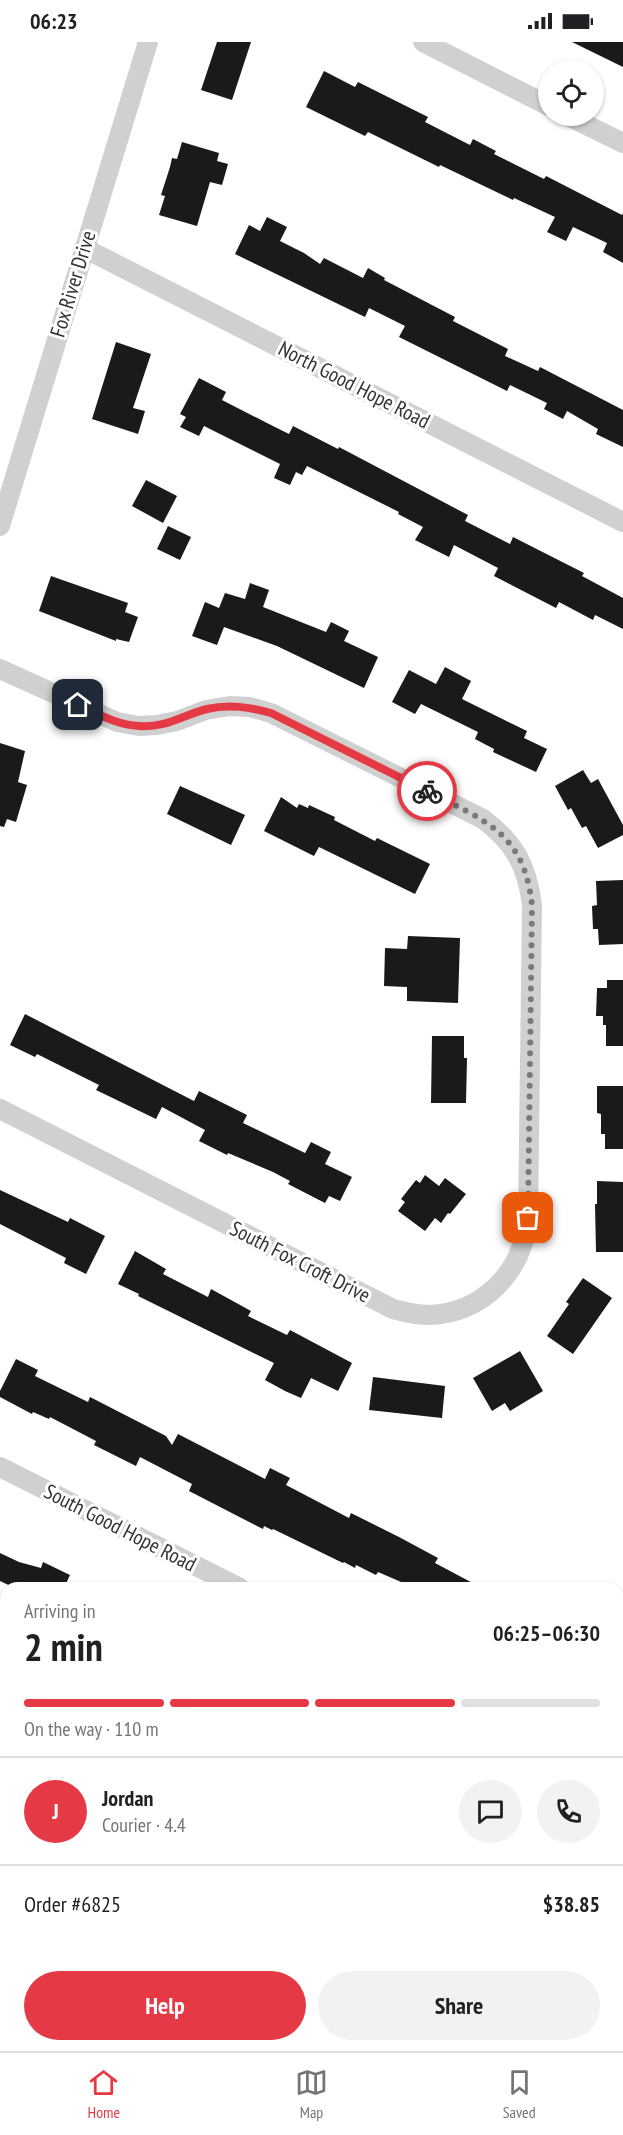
<!DOCTYPE html>
<html lang="en">
<head>
<meta charset="utf-8">
<style>
  :root { --surface:#fff; --page:#f2f2f2; --text:#202124; --muted:#757577; --line:#e0e0e0; --accent:#e63946 }
  body { margin:0; font-family:"PT Sans Narrow",sans-serif; background:var(--page); color:var(--text); height:100vh; display:flex; flex-direction:column; font-size:22px; white-space:nowrap }
  * { box-sizing:border-box; margin:0 }
  p { font-size:20px; color:var(--muted) }
  .icon { flex:none; width:33px; height:33px; fill:none; stroke:currentColor; stroke-width:2; stroke-linecap:round; stroke-linejoin:round }
  .map { position:relative; flex:1; overflow:hidden }
  .details { position:absolute; left:0px; top:1540px; width:624px; height:470px; display:flex; flex-direction:column; background:var(--surface); border-radius:18px 18px 0 0; box-shadow:0 2px 4px #0004 }
  .details>* { flex:none }
  .tools { position:absolute; left:538px; top:18px; display:grid; gap:12px }
  .tools a { display:grid; place-items:center; width:66px; height:66px; border-radius:50%; background:var(--surface); box-shadow:0 2px 4px #0004; font-size:30px }
  .pin { position:absolute; display:grid; place-items:center; width:51px; height:51px; color:#fff; margin:-26px; border-radius:12px; box-shadow:0 3px 9px #0006 }
  .courier { position:absolute; display:grid; place-items:center; width:60px; height:60px; margin:-30px; border:4px solid #e63946; border-radius:50%; background:#fff; color:#222; box-shadow:0 2px 8px #0007 }
  .overview em { font-style:normal; font-weight:600 }
  .overview div { display:flex; flex-direction:column-reverse }
  .overview { display:flex; align-items:center; justify-content:space-between; height:102px; padding:0 24px }
  h1 { font-size:39px; font-weight:600; line-height:45px }
  .bar { display:grid; grid-template-columns:repeat(4,1fr); gap:9px 6px; align-content:center; height:72px; padding:0 24px }
  .bar i { height:8px; border-radius:4px; background:var(--line) }
  .bar .active { background:var(--accent) }
  .bar p { grid-column:span 4 }
  .line { display:flex; align-items:center; gap:15px; padding:0 24px; border-top:2px solid var(--line) }
  .line div { flex:1 }
  .round { display:grid; place-items:center; flex:none; width:63px; height:63px; border-radius:32px; background:var(--page) }
  .cta { display:flex; gap:12px; margin-top:auto; padding:12px 24px }
  .cta a { flex:1; height:69px; border-radius:36px; background:var(--accent); color:#fff; font-size:24px; font-weight:600; line-height:69px; text-align:center }
  .cta a+a { background:var(--page); color:var(--text) }
  .status { display:flex; justify-content:space-between; align-items:center; height:42px; padding:0 30px; background:var(--surface); direction:ltr }
  .status svg { height:16px; fill:currentColor }
  .dock { display:flex; justify-content:space-around; align-items:center; height:84px; border-top:2px solid var(--line); background:var(--surface); font-size:16px; color:var(--muted) }
  .dock a { display:grid; justify-items:center; gap:3px }
  .dock .active { color:var(--accent) }
  .map>svg:first-child { display:block }
  .building { fill:#1a1a1a }
  .lines { fill:none; stroke-linecap:round; stroke-linejoin:round }
  .street { stroke:#d0d0d0; stroke-width:20 }
  .done { stroke:#7a7a7a; stroke-width:6; stroke-dasharray:0 10.8 }
  .route { stroke:#e63946; stroke-width:8 }
  .labels { text-anchor:middle; stroke-width:6; stroke-linejoin:round; paint-order:stroke }
  .street-label { font-size:21px; fill:#333; stroke:#fff }
</style>
</head>
<body>
<div class="status"><b>06:23</b><svg viewBox="0 0 49 12"><path d="M0 12V9h3v3zM5 12V6h3v6zM10 12V3h3v9zM15 12V0h3v12zM26 1h20v11H26zM47 4h2v5h-2z"/></svg></div>
<div class="map">
<svg width="623" height="2009" viewBox="0 0 623 2009">
  <rect width="100%" height="100%" fill="#fff"/>
  <g class="building">
    <polygon points="217,0 251,0 232,58 201,48"/>
    <polygon points="572,0 623,0 623,25"/>
    <polygon points="324,29 355,45 358,40 428,75 425,80 470,103 473,97 496,109 494,112 544,137 546,134 622,173 623,171 623,221 603,210 607,201 573,185 566,199 547,190 555,175 514,156 513,158 440,123 439,125 368,90 365,94 306,65"/>
    <polygon points="182,100 219,111 217,119 228,122 222,143 210,140 197,184 159,173 165,154 161,153 170,125 172,116 177,117"/>
    <polygon points="267,175 287,185 280,199 304,211 320,222 324,216 363,236 368,226 385,236 384,238 455,275 453,279 508,307 505,314 538,329 540,325 623,368 623,405 596,392 598,387 567,369 563,377 544,367 547,361 510,343 507,349 399,295 405,284 369,266 365,275 235,212 249,183 260,189"/>
    <polygon points="116,300 151,312 133,366 145,369 138,392 92,377"/>
    <polygon points="199,336 226,350 222,358 267,381 289,392 293,384 338,407 339,405 468,473 465,479 510,502 513,495 584,531 582,534 623,556 623,587 595,573 593,578 559,560 556,566 494,534 498,526 454,503 449,515 415,498 423,485 398,472 399,470 307,424 302,433 296,430 290,443 274,436 280,422 204,384 199,394 180,385 186,375 180,372"/>
    <polygon points="146,438 177,454 163,481 132,464"/>
    <polygon points="168,484 191,495 180,518 157,507"/>
    <polygon points="51,534 128,561 125,570 138,575 129,600 116,597 116,599 39,569"/>
    <polygon points="250,541 269,548 263,565 326,590 331,580 349,589 344,599 378,615 364,646 277,604 224,585 217,603 192,594 205,560 219,566 225,551 245,557"/>
    <polygon points="445,625 471,639 462,657 527,689 524,696 547,707 536,730 493,710 494,707 475,697 478,690 421,662 415,672 392,660 409,628 436,642"/>
    <polygon points="0,701 25,709 18,740 27,743 16,780 7,777 4,785 0,784"/>
    <polygon points="583,728 591,741 598,737 623,783 623,793 598,806 586,784 582,786 571,766 568,768 555,744"/>
    <polygon points="180,744 245,773 231,803 167,772"/>
    <polygon points="281,755 297,766 299,762 308,766 309,763 335,775 334,778 375,799 377,796 430,822 415,852 319,805 314,814 264,789"/>
    <polygon points="623,838 623,902 599,903 598,887 593,887 592,864 597,863 596,839"/>
    <polygon points="408,894 460,896 458,961 407,959 407,945 384,944 385,906 407,907"/>
    <polygon points="607,938 623,938 623,1004 606,1004 606,983 603,983 603,974 596,974 597,946 607,946"/>
    <polygon points="25,972 194,1059 199,1049 247,1073 243,1081 305,1111 311,1100 331,1110 325,1122 352,1135 340,1159 329,1154 325,1161 288,1142 290,1139 273,1130 228,1111 227,1113 199,1099 205,1088 162,1065 156,1077 96,1048 99,1043 37,1012 35,1015 10,1003"/>
    <polygon points="432,994 464,994 464,1016 467,1016 466,1061 431,1061"/>
    <polygon points="597,1044 623,1044 623,1107 605,1107 605,1092 601,1092 601,1072 597,1071"/>
    <polygon points="425,1133 439,1144 445,1136 466,1152 450,1172 448,1171 441,1181 435,1176 425,1189 398,1169 405,1160 401,1157 416,1138 420,1141"/>
    <polygon points="597,1139 623,1140 623,1210 596,1210 595,1162 597,1162"/>
    <polygon points="0,1148 68,1180 70,1176 105,1194 86,1232 64,1221 66,1216 0,1182"/>
    <polygon points="135,1209 166,1227 163,1232 208,1255 211,1247 251,1269 248,1274 287,1293 290,1288 352,1321 338,1349 311,1336 301,1356 285,1349 265,1338 274,1321 138,1254 139,1252 118,1242"/>
    <polygon points="583,1236 612,1256 573,1312 547,1294 569,1262 566,1260"/>
    <polygon points="520,1309 543,1349 510,1369 505,1361 492,1369 473,1336"/>
    <polygon points="16,1317 38,1328 35,1334 88,1360 90,1355 166,1394 172,1403 178,1392 265,1437 270,1426 290,1436 286,1443 349,1476 351,1471 399,1495 438,1516 435,1521 482,1546 415,1546 378,1530 376,1533 356,1523 355,1526 344,1520 343,1521 273,1487 272,1488 264,1484 263,1487 189,1449 192,1442 140,1415 136,1424 94,1403 96,1399 50,1375 49,1377 33,1370 32,1372 0,1355 0,1349"/>
    <polygon points="373,1335 445,1344 442,1376 369,1368"/>
    <polygon points="0,1511 19,1520 41,1526 43,1520 70,1533 64,1546 15,1546 0,1539"/>
  </g>
  <g class="lines">
    <g class="street">
      <polyline points="423,0 549,64"/>
      <polyline points="568,74 623,101"/>
      <polyline points="84,206 623,480"/>
      <polyline points="0,484 148,0"/>
      <path d="M0,627L117,680L139,684L157,683L177,679L206,668L230,664L250,665L271,671L483,777C515,801 527,824 532,863L528,1176C523,1229 484,1271 429,1273C417,1273 404,1270 393,1267L0,1067"/>
      <polyline points="0,1425 240,1546"/>
      <polyline points="618,1659 623,1658"/>
      <polyline points="0,1769 6,1773"/>
    </g>
  </g>
  <g class="lines">
    <path class="done" d="M427,749C485,779 524,790 532,863L528,1176"/>
    <path class="route" d="M78,663C98,672 117,683 139,684C166,686 183,673 207,667C229,662 249,665 271,671L427,749"/>
  </g>
  <g class="labels">
    <g class="street-label">
      <text transform="translate(73 242) rotate(-73)" y="7">Fox River Drive</text>
      <text transform="translate(354 343) rotate(27)" y="7">North Good Hope Road</text>
      <text transform="translate(300 1220) rotate(27)" y="7">South Fox Croft Drive</text>
      <text transform="translate(120 1486) rotate(27)" y="7">South Good Hope Road</text>
    </g>
  </g>
</svg>
<div class="tools">
<a><svg class="icon" aria-label="locate" viewBox="0 0 24 24"><circle cx="12" cy="12" r="6"/><path d="M12 2v4M12 18v4M2 12h4M18 12h4"/></svg></a>
</div>
<div class="pin" style="left:528px;top:1176px;background:#ea580c"><svg class="icon" aria-label="bag" viewBox="0 0 24 24"><path d="M5 8h14l-1 12H6zM9 8a3 3 0 0 1 6 0"/></svg></div>
<div class="pin" style="left:78px;top:663px;background:#1f2937"><svg class="icon" aria-label="home" viewBox="0 0 24 24"><path d="M3 11l9-7 9 7M6 9v11h12V9"/></svg></div>
<div class="courier" style="left:427px;top:749px"><svg class="icon" aria-label="bike" viewBox="0 0 24 24"><circle cx="6" cy="16" r="4"/><circle cx="18" cy="16" r="4"/><path d="M6 16l4-8h5l3 8M10 8l3 8H6M13 5h3"/></svg></div>
<section class="details">
<div class="overview"><div><h1>2 min</h1><p>Arriving in</p></div><em>06:25–06:30</em></div>
<div class="bar"><i class="active"></i><i class="active"></i><i class="active"></i><i></i><p>On the way · 110 m</p></div>
<div class="line" style="height:108px"><b class="round" style="background:var(--accent);color:#fff">J</b><div><b>Jordan</b><p>Courier · 4.4</p></div><a class="round"><svg class="icon" aria-label="chat" viewBox="0 0 24 24"><path d="M4 5h16v11H9l-5 4z"/></svg></a><a class="round"><svg class="icon" aria-label="phone" viewBox="0 0 24 24"><path d="M5 4h4l2 5-3 2q2 4 5 5l2-3 5 2v4C11 20 4 13 5 4z"/></svg></a></div>
<div class="line" style="height:78px"><div>Order #6825</div><b>$38.85</b></div>
<div class="cta"><a>Help</a><a>Share</a></div>
</section>
</div>
<nav class="dock">
<a class="active"><svg class="icon" aria-label="home" viewBox="0 0 24 24"><path d="M3 11l9-7 9 7M6 9v11h12V9"/></svg>Home</a>
<a><svg class="icon" aria-label="map" viewBox="0 0 24 24"><path d="M3 6l6-2 6 2 6-2v14l-6 2-6-2-6 2zM9 4v14M15 6v14"/></svg>Map</a>
<a><svg class="icon" aria-label="saved" viewBox="0 0 24 24"><path d="M7 4h10v16l-5-4-5 4z"/></svg>Saved</a>
</nav>
</body>
</html>
